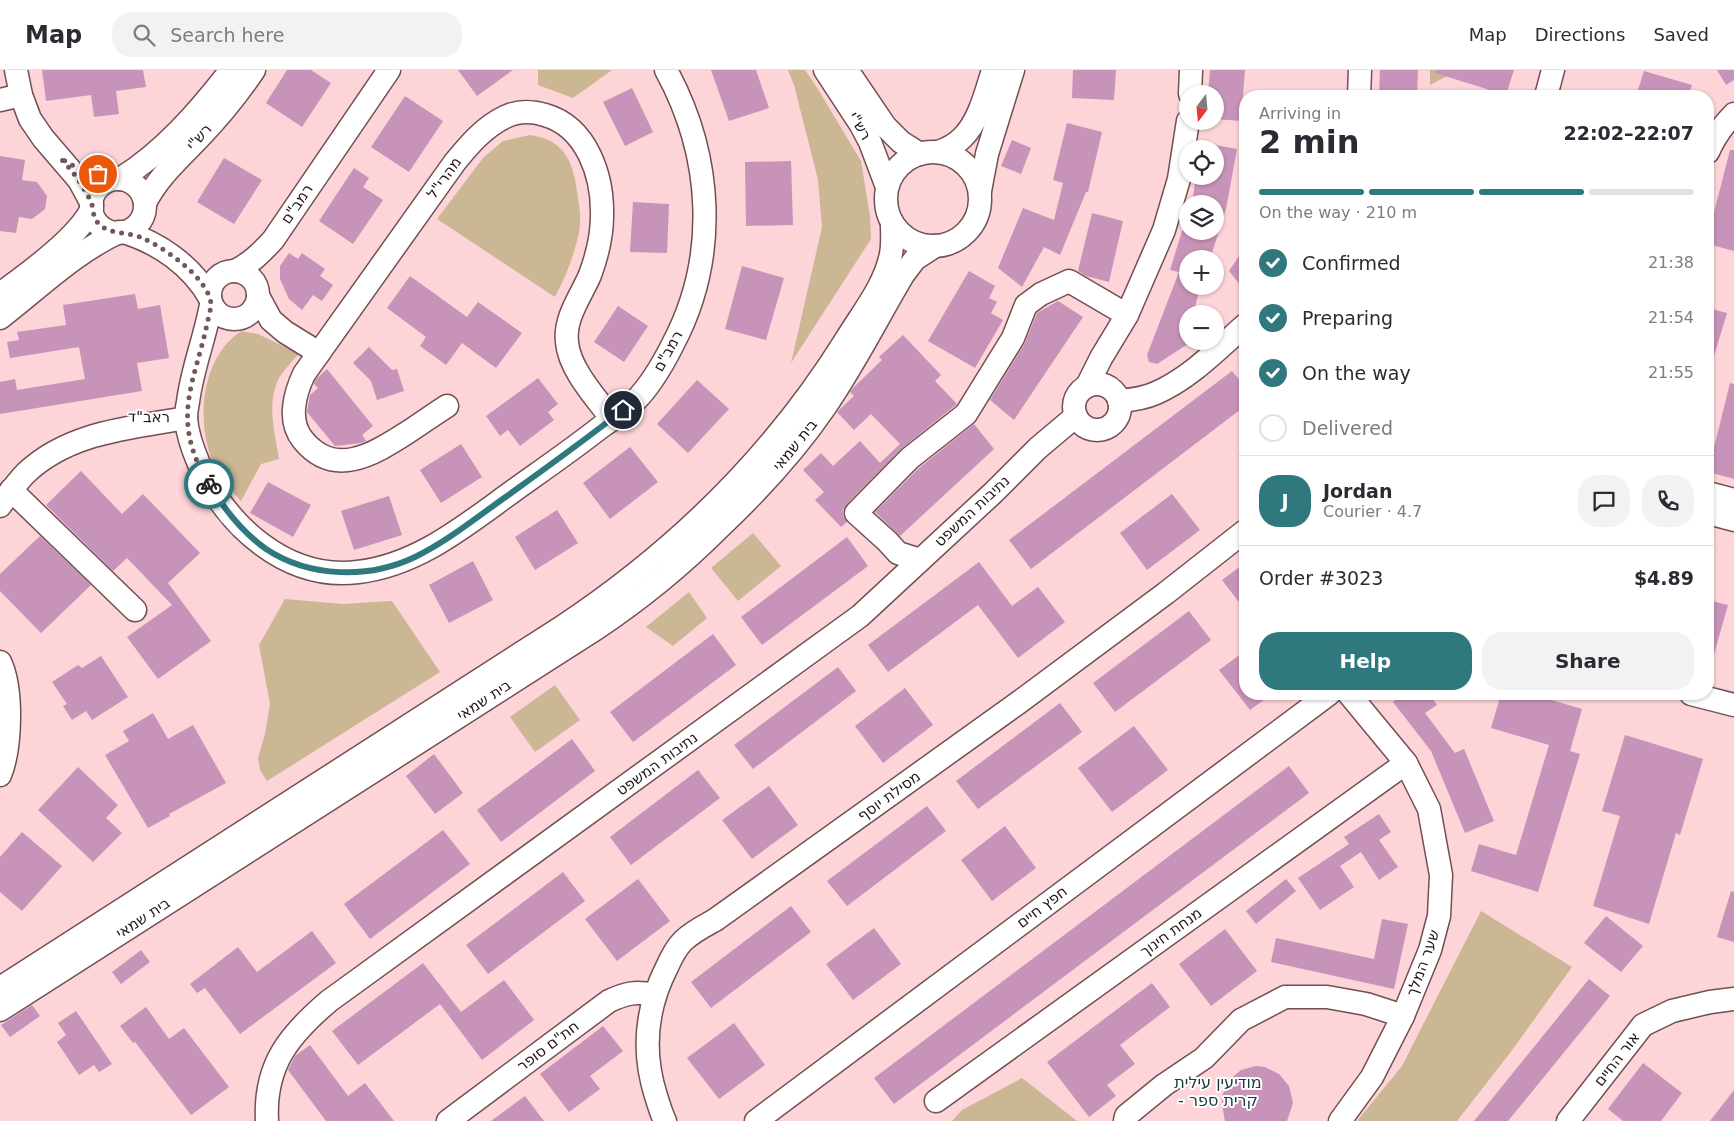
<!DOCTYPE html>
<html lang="en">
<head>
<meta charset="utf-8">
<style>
  :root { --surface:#fff; --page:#f2f2f3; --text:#2b2b33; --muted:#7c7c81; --line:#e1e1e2; --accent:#2f787e }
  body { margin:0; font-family:"DejaVu Sans","Noto Sans Hebrew",sans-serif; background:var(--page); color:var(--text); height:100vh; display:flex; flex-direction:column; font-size:19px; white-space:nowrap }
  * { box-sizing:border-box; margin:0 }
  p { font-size:16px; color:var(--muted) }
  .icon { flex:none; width:28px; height:28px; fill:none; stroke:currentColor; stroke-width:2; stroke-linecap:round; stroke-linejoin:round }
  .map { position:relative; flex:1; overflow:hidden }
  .sheet { position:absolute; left:1239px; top:20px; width:475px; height:610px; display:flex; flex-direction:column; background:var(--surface); border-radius:20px; box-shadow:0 1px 4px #0004 }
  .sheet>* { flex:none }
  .needle { width:32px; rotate:196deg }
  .buttons { position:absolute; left:1179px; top:15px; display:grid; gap:10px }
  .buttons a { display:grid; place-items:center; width:45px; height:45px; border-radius:50%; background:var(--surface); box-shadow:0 1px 4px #0004; font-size:25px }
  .pin { position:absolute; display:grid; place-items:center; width:42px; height:42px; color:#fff; margin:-21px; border:2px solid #fff; border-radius:50%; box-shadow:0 1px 5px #0007 }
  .courier { position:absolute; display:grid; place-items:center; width:50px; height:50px; margin:-25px; border:4px solid #2f787e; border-radius:50%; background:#fff; color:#222; box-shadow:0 1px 6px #0007 }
  .headline em { font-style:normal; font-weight:600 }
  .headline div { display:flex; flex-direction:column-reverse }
  .headline { display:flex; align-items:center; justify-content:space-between; height:85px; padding:0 20px }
  h1 { font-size:32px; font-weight:600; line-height:38px }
  .bar { display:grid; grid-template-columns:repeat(4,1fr); gap:8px 5px; align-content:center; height:60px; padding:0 20px }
  .bar i { height:6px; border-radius:4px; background:var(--line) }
  .bar .active { background:var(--accent) }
  .bar p { grid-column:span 4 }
  .line { display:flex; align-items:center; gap:12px; padding:0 20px; border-top:1px solid var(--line) }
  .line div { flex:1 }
  .round { display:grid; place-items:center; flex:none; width:52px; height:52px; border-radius:20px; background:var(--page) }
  ol { padding:0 20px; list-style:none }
  li { display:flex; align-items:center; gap:15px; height:55px }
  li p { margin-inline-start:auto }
  li .icon { padding:5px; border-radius:50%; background:var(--accent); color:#fff; stroke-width:4 }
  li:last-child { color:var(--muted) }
  li i { width:28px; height:28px; border:2px solid var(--line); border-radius:50% }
  .cta { display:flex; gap:10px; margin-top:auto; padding:10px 20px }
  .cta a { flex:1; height:58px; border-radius:20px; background:var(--accent); color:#fff; font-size:20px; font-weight:600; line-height:58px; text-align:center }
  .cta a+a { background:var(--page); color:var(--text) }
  header { display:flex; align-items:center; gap:30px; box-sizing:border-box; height:70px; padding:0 25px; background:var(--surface); border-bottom:1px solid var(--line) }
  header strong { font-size:24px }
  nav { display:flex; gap:28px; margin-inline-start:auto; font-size:18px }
  .search { width:350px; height:45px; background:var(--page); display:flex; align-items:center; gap:12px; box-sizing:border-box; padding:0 18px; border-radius:20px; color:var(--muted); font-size:19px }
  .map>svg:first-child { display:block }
  .green { fill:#cbb794 }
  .building { fill:#c893b8 }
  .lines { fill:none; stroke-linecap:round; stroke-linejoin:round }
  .minor-casing { stroke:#714f53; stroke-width:25 }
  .minor { stroke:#fff; stroke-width:22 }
  .done { stroke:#70585b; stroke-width:5; stroke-dasharray:0 9 }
  .route { stroke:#2f787e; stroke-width:6 }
  .labels { text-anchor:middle; stroke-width:4; stroke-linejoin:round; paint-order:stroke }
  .street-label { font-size:15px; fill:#241618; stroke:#fff }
  .neighbourhood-label { font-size:16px; fill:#183a3d; stroke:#fff }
</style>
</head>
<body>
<header>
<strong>Map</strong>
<div class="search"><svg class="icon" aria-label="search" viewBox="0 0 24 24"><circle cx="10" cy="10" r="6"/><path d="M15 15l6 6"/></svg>Search here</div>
<nav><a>Map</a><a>Directions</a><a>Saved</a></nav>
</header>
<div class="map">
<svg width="1734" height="1051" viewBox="0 0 1734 1051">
  <rect width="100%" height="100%" fill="#fdd4d8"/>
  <g class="green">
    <polygon points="538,0 612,0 573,28 538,15"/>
    <polygon points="788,0 805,0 816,16 861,91 870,146 871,169 791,293 822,157 818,110 794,15"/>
    <polygon points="1430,0 1452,0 1451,4 1430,15"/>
    <path d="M530,65C567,70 574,95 578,128C580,139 581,152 579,162C574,186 566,206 555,227L437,149L483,88L503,71Z"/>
    <path d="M241,261L258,264L299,284C292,291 284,300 279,308C266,334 275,363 279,389L261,394L241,431C234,423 224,414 219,405C194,362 198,290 241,261Z"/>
    <polygon points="753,463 781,496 738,531 711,498"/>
    <polygon points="689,522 707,548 673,576 646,557"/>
    <polygon points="285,529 343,534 392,531 440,602 267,711 260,700 258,688 265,664 270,634 259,575"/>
    <polygon points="555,615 580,650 535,682 510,647"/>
    <polygon points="1481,841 1572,897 1510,983 1457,1051 1357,1051 1402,996"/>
    <polygon points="1022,1008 1077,1051 952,1051 962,1040"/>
  </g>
  <g class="building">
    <polygon points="42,0 143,0 146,17 116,21 119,44 94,47 91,25 46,31"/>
    <polygon points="287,0 311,0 331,13 302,57 266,33"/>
    <polygon points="458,0 513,0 477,26"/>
    <polygon points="711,0 756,0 769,38 729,51"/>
    <polygon points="1073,0 1116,0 1114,30 1072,28"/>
    <polygon points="1210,0 1245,0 1241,51 1215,49 1215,24 1208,24"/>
    <polygon points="1380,0 1418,0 1417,26 1379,26"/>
    <polygon points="1436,0 1514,0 1506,25 1435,3"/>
    <polygon points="1717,0 1734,0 1734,10 1726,15"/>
    <polygon points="1644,1 1692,15 1688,26 1636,26"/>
    <polygon points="632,18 653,62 625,76 603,32"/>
    <polygon points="405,26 443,51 409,102 371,77"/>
    <polygon points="1067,53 1102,62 1088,122 1086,122 1060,185 1044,177 1022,217 998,198 1023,138 1054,150 1063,113 1053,110"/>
    <polygon points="1012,70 1031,78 1021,104 1001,96"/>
    <polygon points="1215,75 1237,79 1226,139 1210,189 1188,189 1188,217 1199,222 1193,244 1188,244 1188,260 1186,266 1188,267 1188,274 1157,294 1149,292 1147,285 1179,202 1170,200 1182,161 1215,161 1215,134 1192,134 1196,106 1215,106"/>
    <polygon points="1730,80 1734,80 1734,181 1708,174 1708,166"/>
    <polygon points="0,86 25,90 22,110 37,112 47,126 45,139 32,149 19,147 16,163 0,161"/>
    <polygon points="224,88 262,110 234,154 197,132"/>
    <polygon points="791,91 793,155 746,156 745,92"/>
    <polygon points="354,98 369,108 363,117 383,130 353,174 319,151"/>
    <polygon points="633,132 669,134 667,183 630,182"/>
    <polygon points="1092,143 1123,151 1109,212 1086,206 1078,201"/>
    <polygon points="1245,177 1245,221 1229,201"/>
    <polygon points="289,183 298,189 302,183 325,199 320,206 333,215 322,231 313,225 302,240 289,229 280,209 280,196"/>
    <polygon points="742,196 784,208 766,270 725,259"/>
    <polygon points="969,201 995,216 989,228 997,232 991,243 1003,250 975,298 928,271"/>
    <polygon points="410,206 467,247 478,232 522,263 496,298 462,273 446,295 420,276 426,267 387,238"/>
    <polygon points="135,224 138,239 160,235 169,288 137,293 142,321 0,344 0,312 15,309 17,320 85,309 79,277 10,288 7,272 19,270 17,262 66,255 63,235"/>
    <polygon points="1058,231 1083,247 1014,350 990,330 1024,275 1037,243"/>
    <polygon points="618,236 648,256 624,292 594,272"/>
    <polygon points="1708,238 1727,243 1711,296 1708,296"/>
    <polygon points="903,265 941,305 935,311 957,334 901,379 847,434 843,440 843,446 847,452 841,457 815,430 824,422 803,400 821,383 833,396 860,371 880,393 900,374 871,344 854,360 837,342 854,326 850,322 853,318 882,290 879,287"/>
    <polygon points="369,277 392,300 397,299 404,321 377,330 371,311 353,293"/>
    <polygon points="327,299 373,356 362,365 366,371 361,373 335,376 307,342 310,325 318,318 314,314 315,310"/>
    <polygon points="1232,301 1245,317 1245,336 1031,499 1009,470"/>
    <polygon points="538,308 558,334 548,342 554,350 520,376 508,360 500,366 486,346"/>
    <polygon points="697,310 729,339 688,383 657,354"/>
    <polygon points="1730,313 1734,314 1734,409 1708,402"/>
    <polygon points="974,354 994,379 900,466 875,442 919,398"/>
    <polygon points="461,374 482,407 441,433 420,400"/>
    <polygon points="630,377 658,412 610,449 583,413"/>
    <polygon points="81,401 122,444 143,424 200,483 168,513 211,571 158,609 127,567 172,535 127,488 113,501 46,435"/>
    <polygon points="268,412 311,435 293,467 250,443"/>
    <polygon points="1172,424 1200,460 1147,500 1120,463"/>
    <polygon points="389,426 402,465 354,480 341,441"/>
    <polygon points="557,440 578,473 535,500 515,467"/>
    <polygon points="40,466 91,515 41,563 0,521 0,504"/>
    <polygon points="847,467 868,496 762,575 741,547"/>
    <polygon points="473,491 493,530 449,553 429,515"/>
    <polygon points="979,492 1012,536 1038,517 1065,552 1018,588 978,535 888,602 868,575"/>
    <polygon points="1245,493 1245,540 1222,510"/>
    <polygon points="1708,530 1728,535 1711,595 1708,595"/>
    <polygon points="1189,541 1211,570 1115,642 1093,613"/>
    <polygon points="713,564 736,595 633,672 610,642"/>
    <polygon points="1245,581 1245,624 1272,624 1250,640 1219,600"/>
    <polygon points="101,586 128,627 92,650 86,641 72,650 63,636 67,634 52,612 78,595 82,598"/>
    <polygon points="838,597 856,621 753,699 734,675"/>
    <polygon points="905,618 933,655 883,693 855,656"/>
    <polygon points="1404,624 1429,624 1437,635 1425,643 1455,683 1464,679 1494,751 1465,763 1431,681 1393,632"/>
    <polygon points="1501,624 1531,624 1582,639 1570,681 1580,684 1538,822 1471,801 1479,774 1516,785 1549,675 1491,658"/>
    <polygon points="1060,633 1082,662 978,739 956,711"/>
    <polygon points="153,643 168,669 193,655 226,713 169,744 170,746 148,758 105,685 129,671 123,661"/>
    <polygon points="1134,656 1168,700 1112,742 1078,698"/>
    <polygon points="1625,665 1703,689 1680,765 1676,763 1649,854 1593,836 1620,746 1602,741"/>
    <polygon points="572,669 595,701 501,772 477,740"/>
    <polygon points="434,684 463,723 435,744 406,706"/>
    <polygon points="1289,696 1309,723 894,1034 874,1008"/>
    <polygon points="78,697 118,735 106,748 122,763 93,792 38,740"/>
    <polygon points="698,700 720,728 631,795 610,767"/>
    <polygon points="769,716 798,755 752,789 722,750"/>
    <polygon points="927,736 946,761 847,836 827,811"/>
    <polygon points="1379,744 1391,762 1379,770 1398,797 1379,810 1361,782 1340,796 1354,817 1320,840 1298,808 1349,774 1344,767"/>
    <polygon points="1005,756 1036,798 992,831 961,790"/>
    <polygon points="443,760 470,794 370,869 344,834"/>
    <polygon points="22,762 62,796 22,841 0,822 0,787"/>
    <polygon points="563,802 585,831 488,904 466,875"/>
    <polygon points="638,809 670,851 617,891 585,849"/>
    <polygon points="1286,809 1296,821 1256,854 1246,841"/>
    <polygon points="1731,821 1734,822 1734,872 1717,867"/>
    <polygon points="791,836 811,862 711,938 691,912"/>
    <polygon points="1606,846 1643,876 1621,902 1584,873"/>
    <polygon points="1382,849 1408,854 1394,919 1271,892 1276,868 1374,889"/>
    <polygon points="874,858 901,894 853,930 826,894"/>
    <polygon points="1225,859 1257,901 1211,936 1179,894"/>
    <polygon points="312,861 336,893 240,964 205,918 197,923 190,914 238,877 257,902"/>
    <polygon points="141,880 150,892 121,914 112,902"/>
    <polygon points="423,893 461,942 504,910 534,950 482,990 440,934 358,995 332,961"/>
    <polygon points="1589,909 1610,926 1508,1051 1474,1051"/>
    <polygon points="1152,913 1170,937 1120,975 1135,994 1107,1015 1116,1026 1089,1047 1047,992"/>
    <polygon points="32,935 40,946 10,967 1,955"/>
    <polygon points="146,937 169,969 184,958 229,1017 191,1045 135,972 133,973 120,956"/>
    <polygon points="76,941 112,994 99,1002 94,995 79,1005 57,972 66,965 58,953"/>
    <polygon points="734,953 765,995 719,1029 687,988"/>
    <polygon points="603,956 623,981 590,1006 600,1019 569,1042 540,1004"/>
    <polygon points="310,975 348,1026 365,1013 394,1051 326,1051 288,1000 295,986"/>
    <polygon points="1643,993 1682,1023 1661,1051 1623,1051 1608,1039"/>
    <polygon points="1256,996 1265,997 1279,1004 1289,1016 1293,1033 1287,1051 1225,1051 1222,1035 1222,1026 1228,1011 1241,1000"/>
    <polygon points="1734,1020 1734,1051 1710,1051"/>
    <polygon points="525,1026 544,1051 491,1051"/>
  </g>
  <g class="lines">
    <defs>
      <g id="minor">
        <polyline points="16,0 21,25 30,49 43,68 79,110 92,134"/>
        <polyline points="825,0 861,55 870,72 887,117"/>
        <polyline points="847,0 885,56 901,72 920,84"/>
        <polyline points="1190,24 1191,0"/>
        <polyline points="1359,26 1360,0"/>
        <polyline points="1546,26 1553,0"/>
        <polyline points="0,30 21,25"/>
        <circle cx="933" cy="129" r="47"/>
        <path d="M938,82C947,79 955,75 962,68C979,52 986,22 993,0"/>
        <path d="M1708,82C1714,68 1723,55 1734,44"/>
        <path d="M120,109C164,82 199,41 231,0"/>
        <circle cx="118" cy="136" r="27"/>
        <polyline points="980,121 987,84 1013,0"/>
        <path d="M145,133C158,107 179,89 199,68C219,47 238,24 254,0"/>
        <path d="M124,162C159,173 191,195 210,228"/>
        <circle cx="234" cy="225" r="24"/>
        <path d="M235,201C251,193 261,183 273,170L389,0"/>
        <path d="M0,224C26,205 79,167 92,138"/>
        <polyline points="258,226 271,250 285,262 319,283"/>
        <path d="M211,235C205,268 192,299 188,332C187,337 186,343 186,348C187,364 193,380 199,394C226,456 287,511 358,502C419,495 467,454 516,419C544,399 573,379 601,357C612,349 625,341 635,331C651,315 663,294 673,274C719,187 713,86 666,0"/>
        <path d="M0,248C39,218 74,183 119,162"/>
        <circle cx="1097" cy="337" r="23"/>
        <polyline points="1087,316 1101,288 1127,245 1164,160 1179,109 1188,51"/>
        <path d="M1119,331C1132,330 1145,328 1156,323C1190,308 1218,279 1245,255"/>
        <path d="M447,336C433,345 419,355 405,364C372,385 334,408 303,370C287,351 295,323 304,304L455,92C469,75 484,57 505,47C517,41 532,41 545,45C587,57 603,106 602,146C602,166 597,186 590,205C581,226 564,248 567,272C569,299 596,328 612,349"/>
        <polyline points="11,420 135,540"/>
        <polyline points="1708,423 1734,430"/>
        <path d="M0,436C8,425 16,413 26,403C69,362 130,358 186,348"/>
        <polyline points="1708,443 1734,450"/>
        <polyline points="920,490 898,483 887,471 856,443 910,388 966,344 1013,268 1026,235 1041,224 1069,211 1127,245"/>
        <path d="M0,592C13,619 11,678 0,705"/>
        <polyline points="1691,624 1734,635"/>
        <path d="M0,918L562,557C678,480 773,387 847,268C863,242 885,215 891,184C893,174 892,164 892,154"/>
        <path d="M0,940L597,558C642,528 682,495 720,457C759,420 795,381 825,337C854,295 877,249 903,205L915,189L935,176"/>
        <polyline points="936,1031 1406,693"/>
        <path d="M267,1051C264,995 289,965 329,931L860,546L994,422L1038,378L1076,346"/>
        <path d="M448,1051L609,931C627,923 635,921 655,925"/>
        <path d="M665,1051C661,1043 659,1035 656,1026C642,982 646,938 667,897C671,888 676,878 683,871C692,862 704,856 715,850L1018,633L1166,523L1245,461"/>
        <polyline points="756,1051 1329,624"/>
        <polyline points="1125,1051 1126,1046 1164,1015 1204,988 1241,950 1285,927 1327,927 1366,934 1403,946"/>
        <polyline points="1340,1051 1372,1007 1403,946 1430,880 1439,846 1441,805 1429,739 1406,693 1349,624"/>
        <polyline points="1568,1051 1643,955 1672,941 1710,932 1734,929"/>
      </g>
    </defs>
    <use href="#minor" class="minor-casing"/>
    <use href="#minor" class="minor"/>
  </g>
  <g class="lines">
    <path class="done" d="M98,104L72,95L60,88C73,101 83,115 91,132C94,139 92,146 98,153C107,164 127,162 140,167C162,176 209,208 211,234C211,237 210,241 209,245C196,312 168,347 209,414"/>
    <path class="route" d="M209,414C224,439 242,462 266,479C310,508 369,509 415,487C448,471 477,447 507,426C546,398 585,370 623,340"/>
  </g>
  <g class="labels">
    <g class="street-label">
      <text transform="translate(860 56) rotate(60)" y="5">רש"י</text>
      <text transform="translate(199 67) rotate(-48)" y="5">רש"י</text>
      <text transform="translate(444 108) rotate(-54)" y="5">מהרי"ל</text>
      <text transform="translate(297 134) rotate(-56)" y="5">רמב"ם</text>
      <text transform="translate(668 281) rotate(-61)" y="5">רמב"ם</text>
      <text transform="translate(149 347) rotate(1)" y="5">ראב"ד</text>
      <text transform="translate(795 375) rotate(-51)" y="5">בית שמאי</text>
      <text transform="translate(972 441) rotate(-43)" y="5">נתיבות המשפט</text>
      <text transform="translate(484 630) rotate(-33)" y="5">בית שמאי</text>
      <text transform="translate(657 694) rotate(-36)" y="5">נתיבות המשפט</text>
      <text transform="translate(889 726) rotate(-36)" y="5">מסילת יוסף</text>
      <text transform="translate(1042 837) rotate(-37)" y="5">חפץ חיים</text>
      <text transform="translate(143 848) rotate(-33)" y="5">בית שמאי</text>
      <text transform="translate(1171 862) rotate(-36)" y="5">מנחת חינוך</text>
      <text transform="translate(1423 893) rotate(-70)" y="5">שער המלך</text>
      <text transform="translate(548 976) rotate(-37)" y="5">חת"ם סופר</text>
      <text transform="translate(1617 989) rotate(-52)" y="5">אור החיים</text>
    </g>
    <g class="neighbourhood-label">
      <text x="1218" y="1018">מודיעין עילית<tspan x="1218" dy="18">- קרית ספר</tspan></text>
    </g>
  </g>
</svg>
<div class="buttons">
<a><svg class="needle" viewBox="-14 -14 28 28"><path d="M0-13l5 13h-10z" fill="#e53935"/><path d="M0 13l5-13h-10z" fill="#7c7c81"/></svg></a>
<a><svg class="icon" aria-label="locate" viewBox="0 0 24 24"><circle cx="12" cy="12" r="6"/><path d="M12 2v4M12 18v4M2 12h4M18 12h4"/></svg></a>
<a><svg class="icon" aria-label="layers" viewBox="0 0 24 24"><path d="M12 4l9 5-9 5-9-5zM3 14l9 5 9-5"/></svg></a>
<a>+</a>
<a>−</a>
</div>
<div class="pin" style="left:98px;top:104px;background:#ea580c"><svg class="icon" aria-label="bag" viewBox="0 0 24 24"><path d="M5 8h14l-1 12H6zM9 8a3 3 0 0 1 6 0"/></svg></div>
<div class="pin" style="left:623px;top:340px;background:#1f2937"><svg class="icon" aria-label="home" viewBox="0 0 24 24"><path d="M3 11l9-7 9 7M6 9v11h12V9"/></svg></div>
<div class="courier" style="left:209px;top:414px"><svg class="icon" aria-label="bike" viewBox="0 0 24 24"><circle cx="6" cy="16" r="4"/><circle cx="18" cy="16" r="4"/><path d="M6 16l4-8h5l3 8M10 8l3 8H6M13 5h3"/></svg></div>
<section class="sheet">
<div class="headline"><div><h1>2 min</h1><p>Arriving in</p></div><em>22:02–22:07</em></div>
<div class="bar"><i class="active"></i><i class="active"></i><i class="active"></i><i></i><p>On the way · 210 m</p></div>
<ol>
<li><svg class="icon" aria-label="check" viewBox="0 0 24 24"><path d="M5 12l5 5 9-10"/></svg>Confirmed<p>21:38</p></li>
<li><svg class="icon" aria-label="check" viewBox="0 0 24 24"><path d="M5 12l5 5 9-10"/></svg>Preparing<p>21:54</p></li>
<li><svg class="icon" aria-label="check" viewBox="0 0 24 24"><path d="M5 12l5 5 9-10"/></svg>On the way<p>21:55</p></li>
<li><i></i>Delivered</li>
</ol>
<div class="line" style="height:90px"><b class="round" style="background:var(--accent);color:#fff">J</b><div><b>Jordan</b><p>Courier · 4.7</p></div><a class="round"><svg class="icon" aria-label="chat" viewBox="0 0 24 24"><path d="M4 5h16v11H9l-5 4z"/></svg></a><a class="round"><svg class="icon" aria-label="phone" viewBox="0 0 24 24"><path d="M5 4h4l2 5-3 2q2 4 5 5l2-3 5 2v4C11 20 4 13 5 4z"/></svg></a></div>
<div class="line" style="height:65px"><div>Order #3023</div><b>$4.89</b></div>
<div class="cta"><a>Help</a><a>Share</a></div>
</section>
</div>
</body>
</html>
